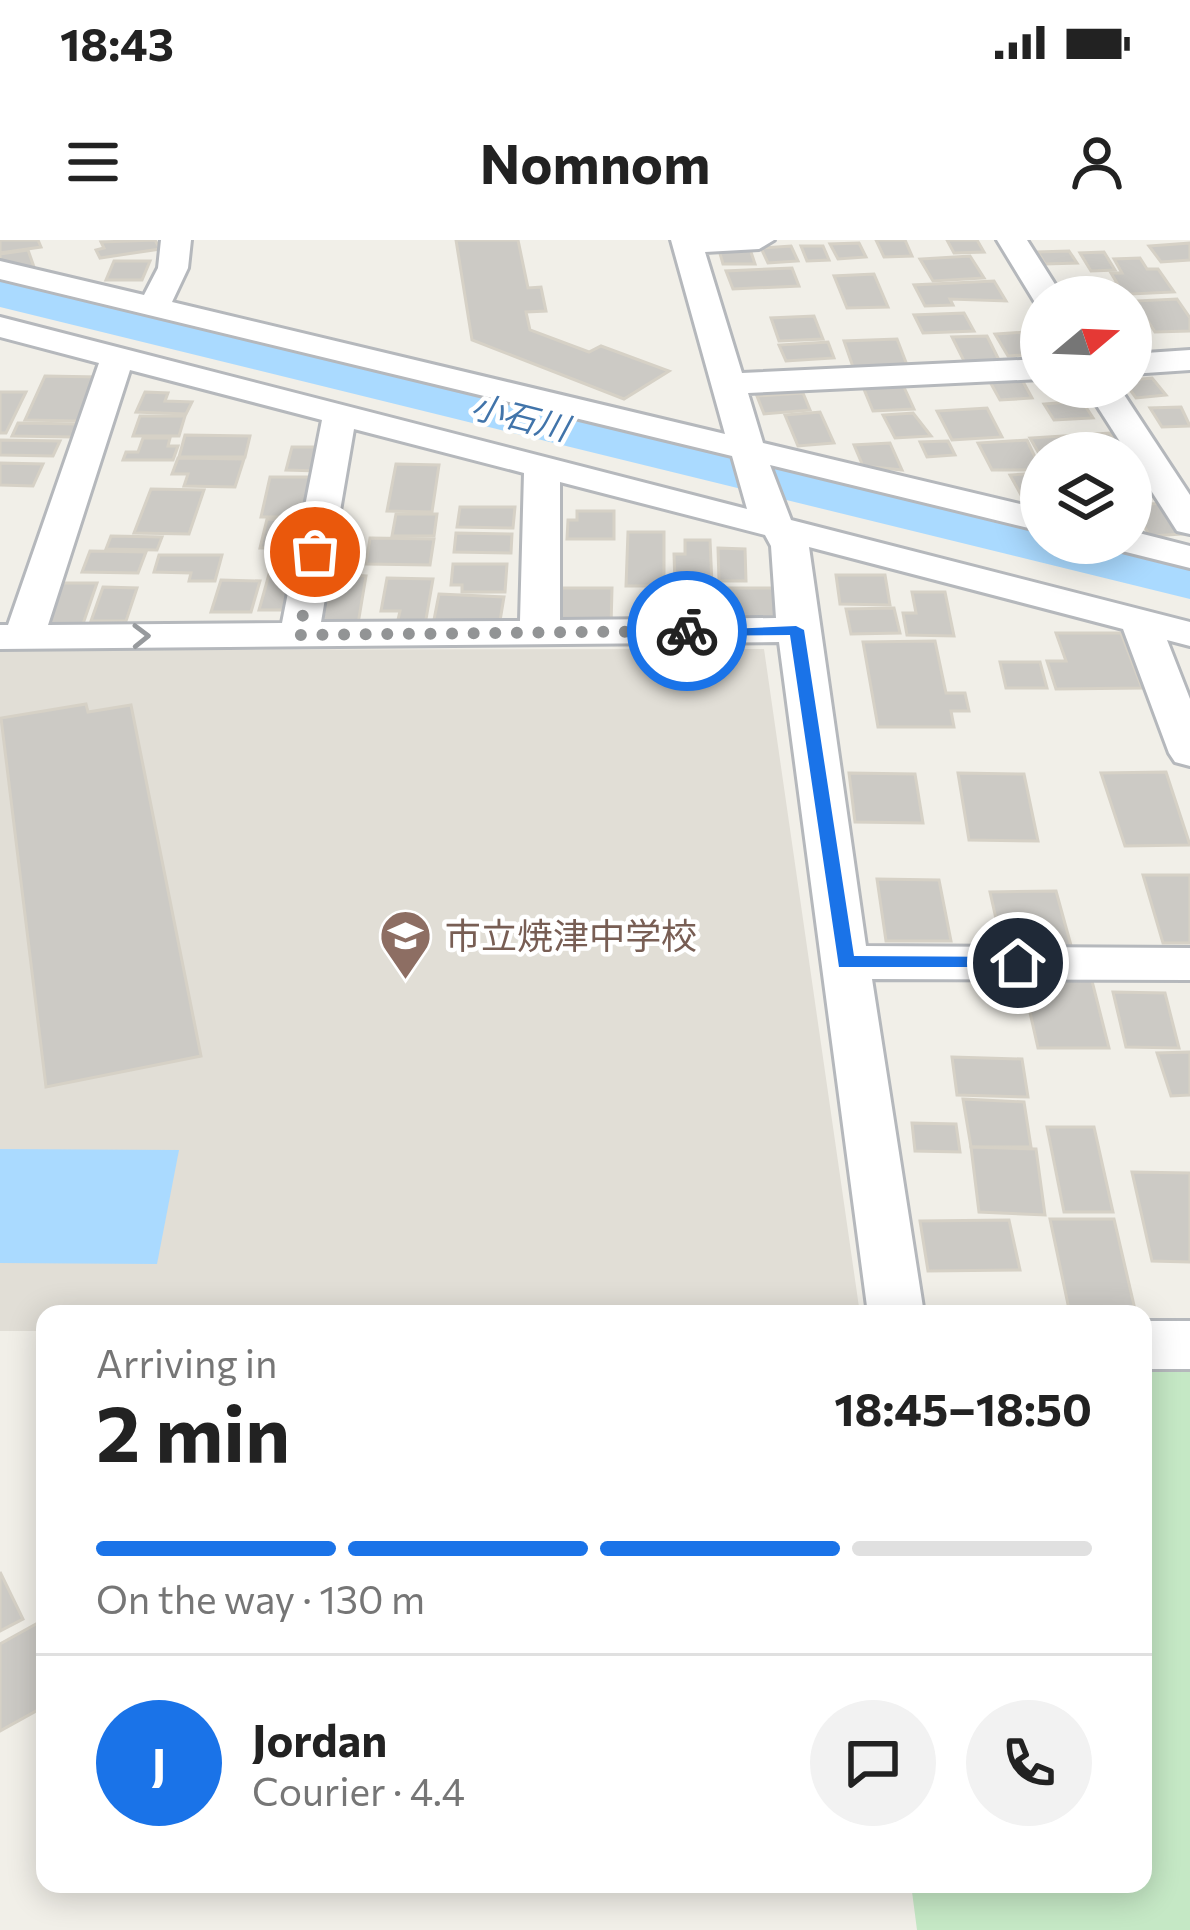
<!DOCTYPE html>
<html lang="en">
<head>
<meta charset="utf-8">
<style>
  :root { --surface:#fff; --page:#f2f2f2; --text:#222; --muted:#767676; --line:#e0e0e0; --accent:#1a73e8 }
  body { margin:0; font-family:Commissioner,"Noto Sans JP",sans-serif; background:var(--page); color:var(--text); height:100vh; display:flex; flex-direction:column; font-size:45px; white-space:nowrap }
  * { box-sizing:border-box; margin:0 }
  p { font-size:39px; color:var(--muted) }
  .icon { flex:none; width:66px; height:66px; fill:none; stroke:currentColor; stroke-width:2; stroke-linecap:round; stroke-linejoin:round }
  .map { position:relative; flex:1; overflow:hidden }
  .panel { position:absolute; left:36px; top:1065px; width:1116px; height:588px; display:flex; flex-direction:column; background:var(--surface); border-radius:24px; box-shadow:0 6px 30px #0003 }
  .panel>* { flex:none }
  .needle { width:78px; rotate:71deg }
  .fabs { position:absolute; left:1020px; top:36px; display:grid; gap:24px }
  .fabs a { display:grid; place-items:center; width:132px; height:132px; border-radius:50%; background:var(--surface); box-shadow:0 6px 30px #0003; font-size:60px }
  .pin { position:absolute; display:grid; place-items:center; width:102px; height:102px; color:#fff; margin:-51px; border:6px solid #fff; border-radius:50%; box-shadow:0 3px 12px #0007 }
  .courier { position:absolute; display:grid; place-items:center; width:120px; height:120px; margin:-60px; border:9px solid #1a73e8; border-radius:50%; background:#fff; color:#222; box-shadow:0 3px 15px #0007 }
  .overview em { font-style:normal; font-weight:700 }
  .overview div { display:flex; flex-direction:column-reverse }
  .overview { display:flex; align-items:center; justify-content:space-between; height:204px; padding:0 60px }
  h1 { font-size:78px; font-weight:700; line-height:90px }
  .bar { display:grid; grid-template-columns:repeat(4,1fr); gap:18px 12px; align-content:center; height:144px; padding:0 60px }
  .bar i { height:15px; border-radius:9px; background:var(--line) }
  .bar .on { background:var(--accent) }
  .bar p { grid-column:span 4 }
  .line { display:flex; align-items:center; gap:30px; padding:0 60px; border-top:3px solid var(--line) }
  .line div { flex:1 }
  .round { display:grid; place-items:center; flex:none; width:126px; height:126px; border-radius:63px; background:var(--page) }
  .status { display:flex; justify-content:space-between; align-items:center; height:84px; padding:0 60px; background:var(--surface); direction:ltr }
  .status svg { height:33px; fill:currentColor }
  header { display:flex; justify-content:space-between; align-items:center; height:156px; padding:0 60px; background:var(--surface); font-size:54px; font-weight:700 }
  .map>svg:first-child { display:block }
  .education { fill:#e1ded6 }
  .green { fill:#c5e8c5 }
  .water { fill:#aadaff }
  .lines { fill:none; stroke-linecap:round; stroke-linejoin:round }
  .river { fill:#aadaff; fill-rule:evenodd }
  .building { fill:#cccac5; stroke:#d6d1c6; stroke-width:3 }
  .minor-casing { stroke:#b5b8bc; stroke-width:6 }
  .minor { fill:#fff; fill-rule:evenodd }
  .oneway { stroke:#979a9d }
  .route { fill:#1a73e8 }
  .done { stroke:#929495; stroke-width:12; stroke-dasharray:0 21.6 }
  .labels { text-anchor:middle; stroke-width:9; stroke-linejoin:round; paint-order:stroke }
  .far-water-label { font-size:33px; font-style:italic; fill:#4174aa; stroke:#fff }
  .education-label { font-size:36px; fill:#785e54; stroke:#fff; text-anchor:start }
</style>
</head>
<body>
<div class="status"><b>18:43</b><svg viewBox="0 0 49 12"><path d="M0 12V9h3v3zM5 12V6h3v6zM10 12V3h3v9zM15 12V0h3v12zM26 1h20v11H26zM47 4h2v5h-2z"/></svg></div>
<header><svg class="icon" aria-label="menu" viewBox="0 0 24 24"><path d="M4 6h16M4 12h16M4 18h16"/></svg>Nomnom<svg class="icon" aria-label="person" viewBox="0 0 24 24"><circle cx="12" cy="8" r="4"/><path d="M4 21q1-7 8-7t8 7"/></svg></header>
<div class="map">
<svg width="1190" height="1690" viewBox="0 0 1190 1690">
  <rect width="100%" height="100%" fill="#f1efe8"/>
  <polygon class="education" points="764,409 860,1074 45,1074 45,1091 0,1091 0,410"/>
  <polygon class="green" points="1143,1127 1190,1127 1190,1690 917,1690 911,1644 1143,1644"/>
  <polygon class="water" points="0,909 179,910 157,1024 0,1023"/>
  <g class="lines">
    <polygon class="river" points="0,35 1041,283 1041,303 1122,303 1190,319 1190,359 0,67"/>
  </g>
  <g class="building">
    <polygon points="0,0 38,0 41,7 0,13"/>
    <polygon points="155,0 160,9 100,18 96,10 104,8 101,2"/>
    <polygon points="456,0 518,0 528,48 541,47 546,71 526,72 530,90 589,112 601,106 669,131 624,159 472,100"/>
    <polygon points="876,0 905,0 912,16 884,17"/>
    <polygon points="947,0 977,0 984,12 954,13"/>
    <polygon points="859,3 866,17 838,19 830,4"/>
    <polygon points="1190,3 1190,20 1161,22 1149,6"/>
    <polygon points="791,6 798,21 768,23 761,8"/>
    <polygon points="801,6 823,6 829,20 807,21"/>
    <polygon points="750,9 755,24 723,24 719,10"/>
    <polygon points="28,10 34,27 0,26 0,14"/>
    <polygon points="1069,11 1077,23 1045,24 1038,12"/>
    <polygon points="1104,12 1115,30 1091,31 1080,13"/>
    <polygon points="970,16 984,38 933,41 920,19"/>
    <polygon points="1140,18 1147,29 1158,29 1174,52 1110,55 1104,44 1117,43 1111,33 1122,33 1114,19"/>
    <polygon points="114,21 150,21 142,40 106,40"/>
    <polygon points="792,28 799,46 733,49 726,31"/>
    <polygon points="874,34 888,67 847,68 834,36"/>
    <polygon points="994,41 1006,61 950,59 953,65 925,66 914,45"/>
    <polygon points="1177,59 1190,78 1190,91 1155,92 1135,61"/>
    <polygon points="964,73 974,91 923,93 914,75"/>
    <polygon points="814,76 823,99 779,101 771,78"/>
    <polygon points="1041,91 1041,119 1038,114 1008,116 995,94"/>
    <polygon points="987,96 1000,122 965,123 952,97"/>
    <polygon points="897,99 907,125 853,127 844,101"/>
    <polygon points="828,102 834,118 786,121 779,105"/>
    <polygon points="45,136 98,137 80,181 25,180"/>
    <polygon points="1021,138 1032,158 1000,160 989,140"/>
    <polygon points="1152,138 1166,155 1136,158 1128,147 1131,140"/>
    <polygon points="903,145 914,169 873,171 863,147"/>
    <polygon points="0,152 26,152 6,193 0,193"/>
    <polygon points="145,152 168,153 165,161 192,162 186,174 136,172"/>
    <polygon points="803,153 810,170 764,174 757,156"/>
    <polygon points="1082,161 1093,178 1054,180 1044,164"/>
    <polygon points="1181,167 1190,186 1162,187 1150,168"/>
    <polygon points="987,168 1002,197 952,200 937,171"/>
    <polygon points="820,172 834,203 798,206 785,175"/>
    <polygon points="913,173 931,196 895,198 883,175"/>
    <polygon points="140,176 185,176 179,196 133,196"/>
    <polygon points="18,183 79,184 74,197 12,196"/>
    <polygon points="1110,193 1123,213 1041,213 1041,217 1030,198"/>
    <polygon points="185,195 250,196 245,217 179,217"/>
    <polygon points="143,198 170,198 168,206 178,206 173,220 123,220 126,212 138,212"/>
    <polygon points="0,200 60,201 53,216 0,215"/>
    <polygon points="1027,200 1041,230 992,230 978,203"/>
    <polygon points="948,201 955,215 927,217 920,202"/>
    <polygon points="890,203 902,230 863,226 854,205"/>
    <polygon points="292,207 324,207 319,231 286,230"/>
    <polygon points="178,218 244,219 235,247 184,246 188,234 172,234"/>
    <polygon points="0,223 43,224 33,246 0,245"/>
    <polygon points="396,224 439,225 432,272 387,271"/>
    <polygon points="1041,233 1041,263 1026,264 1010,235"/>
    <polygon points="270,237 318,237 311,277 261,277"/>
    <polygon points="151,249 204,250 189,294 134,293"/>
    <polygon points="1165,263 1184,294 1150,296 1132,265"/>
    <polygon points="460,267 515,267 513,288 457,287"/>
    <polygon points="577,271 614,271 614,299 567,299 568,280 577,280"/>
    <polygon points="396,274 437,274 434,296 392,296"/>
    <polygon points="267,279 309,280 303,308 260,308"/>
    <polygon points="628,292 664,292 664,346 626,346"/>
    <polygon points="456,293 512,294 511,313 454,312"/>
    <polygon points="111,296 162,297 157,310 106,309"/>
    <polygon points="370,298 434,299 430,325 366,324"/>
    <polygon points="685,300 710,300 712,344 675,344 674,314 685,314"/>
    <polygon points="718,308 745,309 746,341 719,341"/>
    <polygon points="90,311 146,312 138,333 82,332"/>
    <polygon points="159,315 222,315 215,341 189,341 191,333 154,332"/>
    <polygon points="453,324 507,324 505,352 462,352 462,345 451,345"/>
    <polygon points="271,327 303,328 293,370 259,370"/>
    <polygon points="347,335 366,336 358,384 322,383 330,345 345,345"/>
    <polygon points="836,335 885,335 890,365 840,364"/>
    <polygon points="387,338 433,339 425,385 397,384 400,371 381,371"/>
    <polygon points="221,340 260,341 251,372 211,372"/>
    <polygon points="60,343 97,343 83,384 44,384"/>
    <polygon points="103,347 137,348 126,381 91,381"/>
    <polygon points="554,348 612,348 611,387 553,386"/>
    <polygon points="711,348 773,348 777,377 714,377"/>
    <polygon points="648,351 685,351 688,386 649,385"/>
    <polygon points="912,352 945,352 954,396 907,395 903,373 916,373"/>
    <polygon points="439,354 504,357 499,387 433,385"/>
    <polygon points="894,368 900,393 851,394 846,369"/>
    <polygon points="1056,393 1121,393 1142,448 1056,449 1047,421 1066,421"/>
    <polygon points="935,401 946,453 965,453 969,471 951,471 954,487 878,487 863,402"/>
    <polygon points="1000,422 1040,422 1047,448 1006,448"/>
    <polygon points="86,464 88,472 131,465 201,816 46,847 1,478"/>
    <polygon points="1166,532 1190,605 1125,606 1101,533"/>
    <polygon points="849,533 915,534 923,583 855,582"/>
    <polygon points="958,533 1024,534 1038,601 969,600"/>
    <polygon points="1143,635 1190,635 1190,703 1163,703"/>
    <polygon points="877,639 939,640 951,701 886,701"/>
    <polygon points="1056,651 1072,709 1003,710 990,652"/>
    <polygon points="1022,737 1091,737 1109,808 1038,808"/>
    <polygon points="1113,752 1165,753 1179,808 1126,807"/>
    <polygon points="1190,812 1190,855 1171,856 1157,813"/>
    <polygon points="952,817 1022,819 1028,857 957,855"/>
    <polygon points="963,859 1024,862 1031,907 971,907"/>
    <polygon points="912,883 956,884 960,912 915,911"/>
    <polygon points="1047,887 1094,887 1113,972 1064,972"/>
    <polygon points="971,907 1036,909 1045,975 979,972"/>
    <polygon points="1132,932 1190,933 1190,1022 1152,1021"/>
    <polygon points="1050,979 1114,979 1136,1074 1070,1074"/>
    <polygon points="1009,980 1020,1030 928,1031 920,981"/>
    <polygon points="0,1332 23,1379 0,1391"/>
    <polygon points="45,1379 45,1466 0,1491 0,1404"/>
  </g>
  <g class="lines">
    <defs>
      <g id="minor">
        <path d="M161,0H191L188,28L172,62L725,194L671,0H774L759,9L705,12L742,133L1041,119V139L748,153L763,203L1041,269V291L770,225L791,280L1190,382V406L1167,400L1190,459V526L1175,522L1169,513L1123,389L809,307L866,706L1190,708V740L872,739L924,1074H868L779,402L0,409V385H8L99,123L0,97V77L747,269L732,216L0,39V21L144,55L158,28ZM130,130L322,180L282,383L48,385ZM354,189L524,233L520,381L321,382ZM560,242L765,295L771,306L776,378L560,380Z"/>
        <polygon points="997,0 1027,0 1063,57 1041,57 1041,65 1036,64"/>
        <polygon points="1190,110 1190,130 1131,134 1131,114"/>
        <polygon points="1085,147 1119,147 1190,255 1190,294 1177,291"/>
        <polygon points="1131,291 1190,306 1190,328 1118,310 1113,303 1131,303"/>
        <rect x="1143" y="1081" width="47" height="48"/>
      </g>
    </defs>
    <use href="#minor" class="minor-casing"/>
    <use href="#minor" class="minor"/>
  </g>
  <defs><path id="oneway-chevron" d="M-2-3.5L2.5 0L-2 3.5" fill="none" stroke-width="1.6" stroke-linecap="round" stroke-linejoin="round" transform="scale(3)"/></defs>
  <use class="oneway" href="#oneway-chevron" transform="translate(141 396) rotate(-1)"/>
  <polygon class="route" points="796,386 804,390 854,716 1018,717 1027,723 1024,727 839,727 790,395 687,396 680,391"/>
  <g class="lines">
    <polyline class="done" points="315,312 299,395 687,391"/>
  </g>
  <defs>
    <symbol id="school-pin" viewBox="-11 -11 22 30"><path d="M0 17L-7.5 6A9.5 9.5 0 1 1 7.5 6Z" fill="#8d6e63" stroke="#fff"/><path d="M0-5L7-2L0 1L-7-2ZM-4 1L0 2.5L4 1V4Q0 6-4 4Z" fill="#fff"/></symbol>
  </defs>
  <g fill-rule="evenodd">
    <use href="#school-pin" x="376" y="666" width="59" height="81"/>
  </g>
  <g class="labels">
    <g class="far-water-label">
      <text transform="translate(520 177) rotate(14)" y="12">小石川</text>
    </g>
    <g class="education-label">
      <text x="445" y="709">市立焼津中学校</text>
    </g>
  </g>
</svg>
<div class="fabs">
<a><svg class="needle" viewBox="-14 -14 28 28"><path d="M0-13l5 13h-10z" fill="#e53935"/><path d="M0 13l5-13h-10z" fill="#767676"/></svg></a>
<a><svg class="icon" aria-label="layers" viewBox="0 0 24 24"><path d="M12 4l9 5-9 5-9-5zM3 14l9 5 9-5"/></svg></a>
</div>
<div class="pin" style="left:315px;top:312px;background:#ea580c"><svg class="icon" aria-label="bag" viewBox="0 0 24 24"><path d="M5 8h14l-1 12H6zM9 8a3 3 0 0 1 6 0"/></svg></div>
<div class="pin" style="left:1018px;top:723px;background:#1f2937"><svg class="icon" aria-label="home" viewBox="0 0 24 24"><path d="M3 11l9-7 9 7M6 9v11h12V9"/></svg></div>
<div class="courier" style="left:687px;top:391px"><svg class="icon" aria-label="bike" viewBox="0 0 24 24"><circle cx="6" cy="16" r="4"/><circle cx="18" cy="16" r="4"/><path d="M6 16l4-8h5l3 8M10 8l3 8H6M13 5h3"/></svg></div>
<section class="panel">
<div class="overview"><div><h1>2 min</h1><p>Arriving in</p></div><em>18:45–18:50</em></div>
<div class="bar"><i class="on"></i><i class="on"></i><i class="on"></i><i></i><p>On the way · 130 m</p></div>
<div class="line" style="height:216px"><b class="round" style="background:var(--accent);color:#fff">J</b><div><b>Jordan</b><p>Courier · 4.4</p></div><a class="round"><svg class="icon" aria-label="chat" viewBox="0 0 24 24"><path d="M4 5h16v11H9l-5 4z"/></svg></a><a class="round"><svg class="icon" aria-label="phone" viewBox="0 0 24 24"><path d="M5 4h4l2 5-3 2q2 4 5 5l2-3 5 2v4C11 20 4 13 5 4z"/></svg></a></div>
</section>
</div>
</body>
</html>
